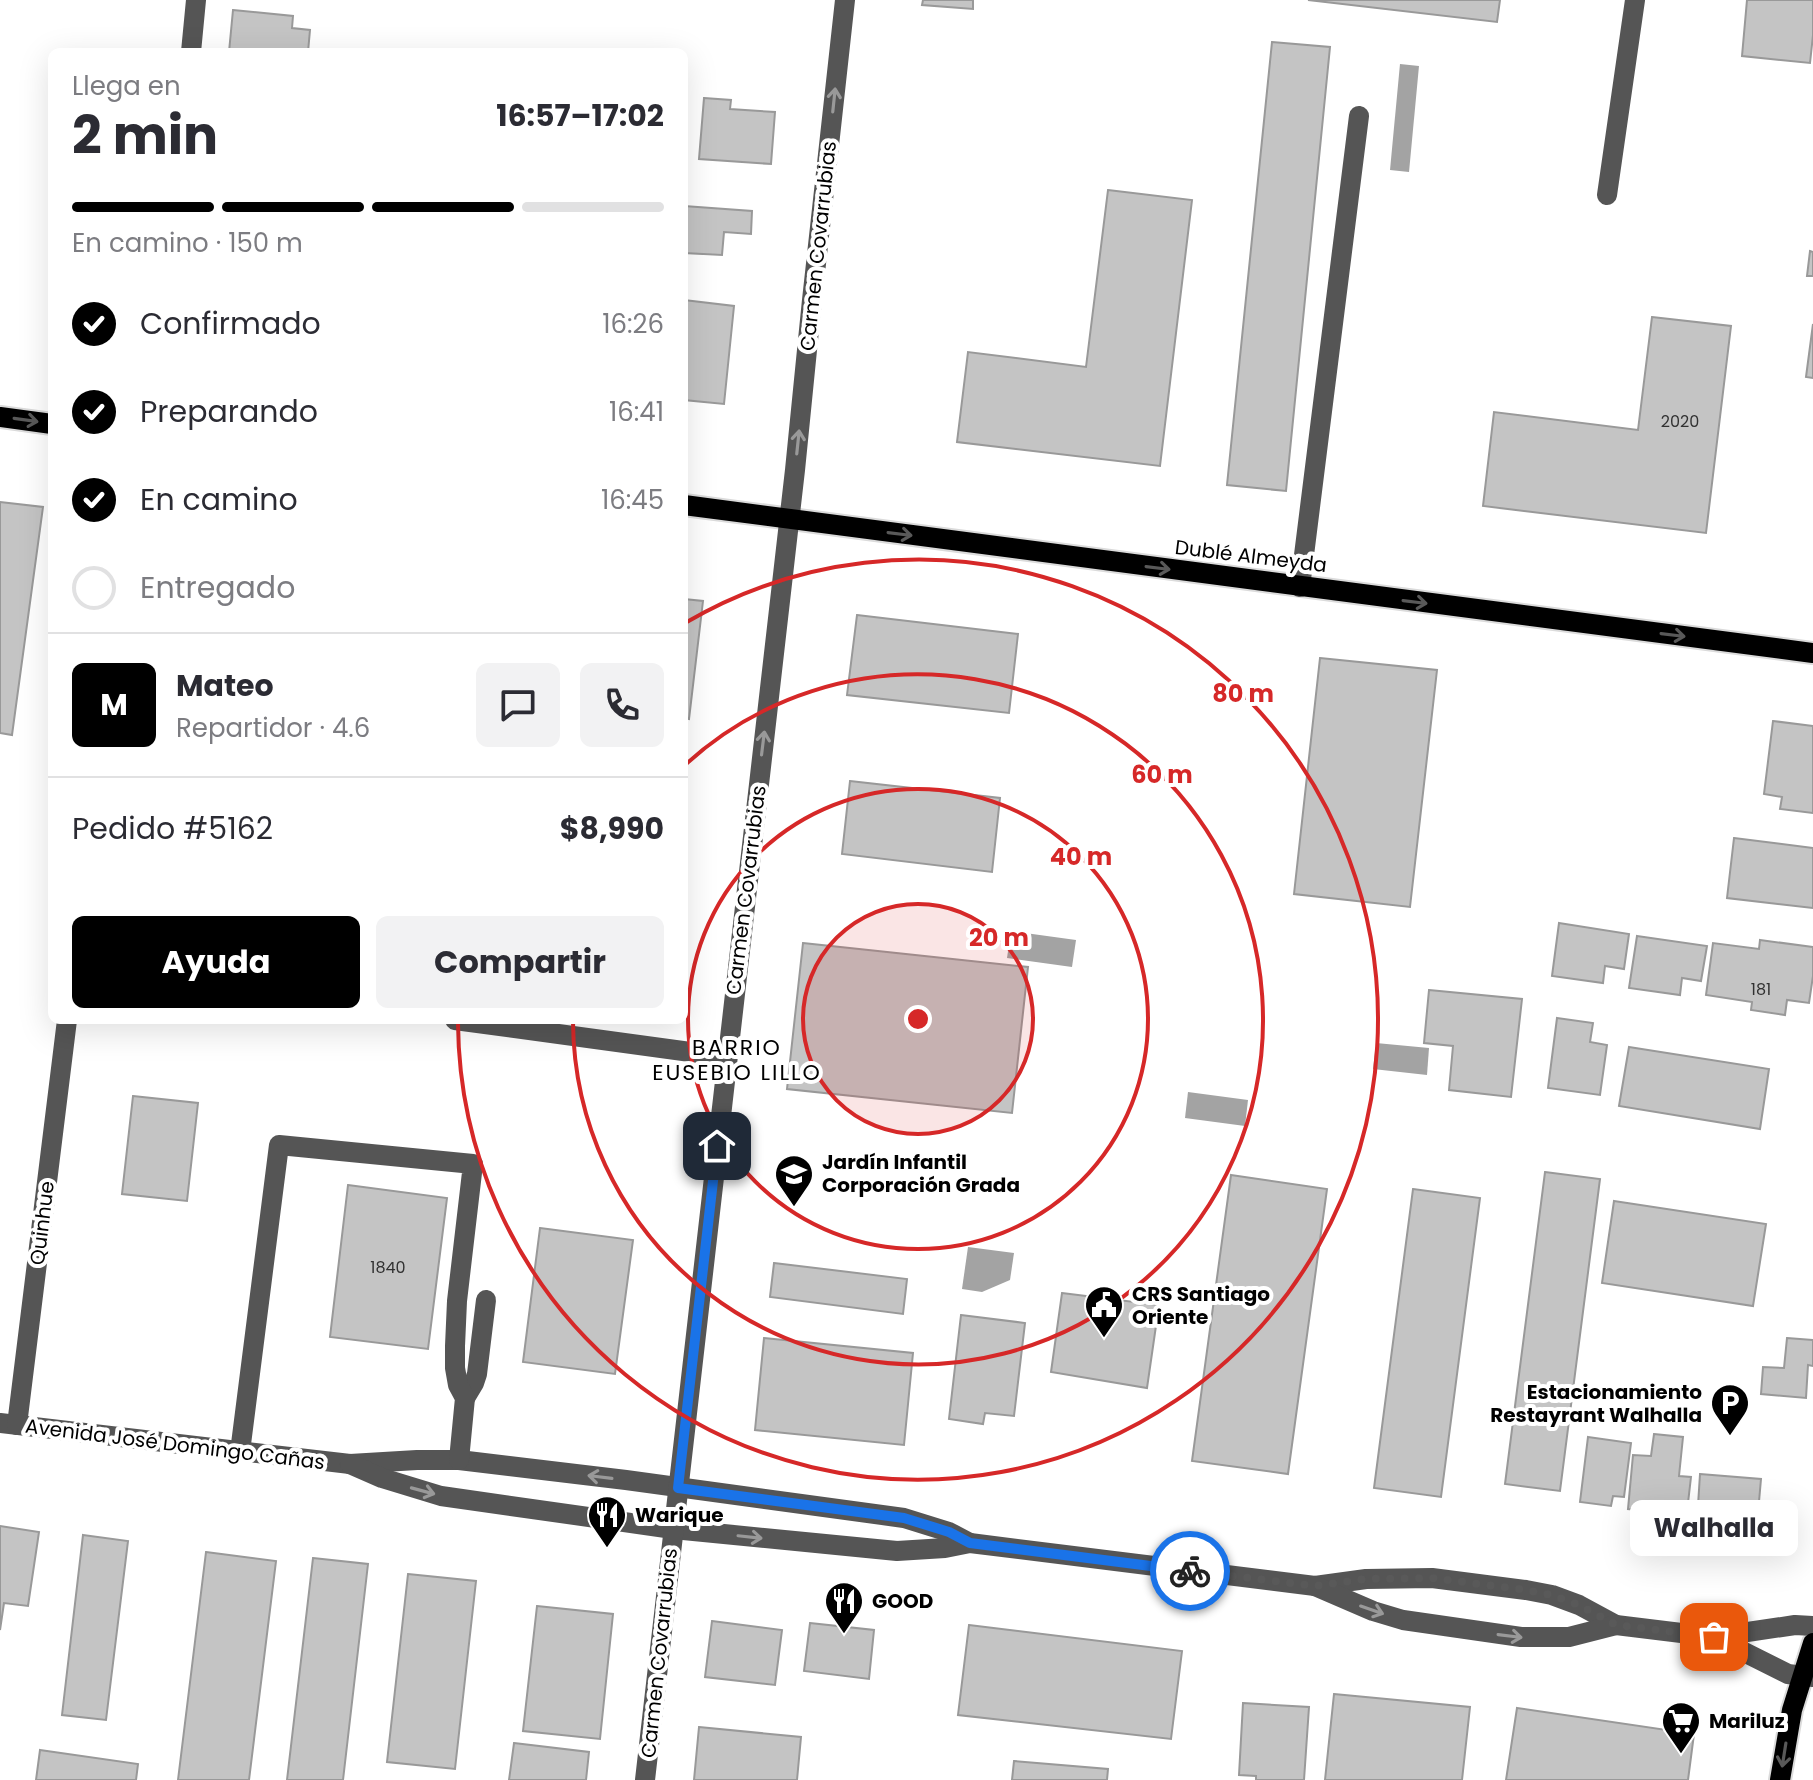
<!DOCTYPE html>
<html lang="es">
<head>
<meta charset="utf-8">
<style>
  :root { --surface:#fff; --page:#f2f2f3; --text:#2b2b33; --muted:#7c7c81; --line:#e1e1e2; --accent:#000 }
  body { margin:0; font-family:Poppins,sans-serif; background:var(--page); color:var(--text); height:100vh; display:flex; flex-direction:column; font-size:30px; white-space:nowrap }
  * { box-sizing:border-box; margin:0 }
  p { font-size:26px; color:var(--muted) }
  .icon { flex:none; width:44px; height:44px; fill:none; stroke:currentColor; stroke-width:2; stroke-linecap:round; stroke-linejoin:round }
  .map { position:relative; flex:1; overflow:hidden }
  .panel { position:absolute; left:48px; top:48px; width:640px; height:976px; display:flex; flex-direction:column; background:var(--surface); border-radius:12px; box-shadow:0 8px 32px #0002 }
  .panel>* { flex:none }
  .pin { position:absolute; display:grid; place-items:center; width:68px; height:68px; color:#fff; margin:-34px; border-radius:16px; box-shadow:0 4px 12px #0006 }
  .courier { position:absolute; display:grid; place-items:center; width:80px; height:80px; margin:-40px; border:6px solid #1a73e8; border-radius:50%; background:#fff; color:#222; box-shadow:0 2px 10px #0007 }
  .bubble { position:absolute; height:56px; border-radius:12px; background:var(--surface); box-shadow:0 8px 32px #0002; font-size:26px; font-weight:700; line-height:56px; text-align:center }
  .headline em { font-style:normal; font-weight:700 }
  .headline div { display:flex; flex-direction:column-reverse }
  .headline { display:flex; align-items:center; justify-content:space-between; height:136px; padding:0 24px }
  h1 { font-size:52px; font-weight:700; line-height:60px }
  .bar { display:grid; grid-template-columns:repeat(4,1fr); gap:12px 8px; align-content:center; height:96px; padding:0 24px }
  .bar i { height:10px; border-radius:6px; background:var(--line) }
  .bar .selected { background:var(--accent) }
  .bar p { grid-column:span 4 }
  .line { display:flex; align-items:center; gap:20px; padding:0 24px; border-top:2px solid var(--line) }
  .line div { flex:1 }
  .round { display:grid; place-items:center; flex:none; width:84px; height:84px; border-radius:12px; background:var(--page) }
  ol { padding:0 24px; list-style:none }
  li { display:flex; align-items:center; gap:24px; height:88px }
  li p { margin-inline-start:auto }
  li .icon { padding:8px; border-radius:50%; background:var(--accent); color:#fff; stroke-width:4 }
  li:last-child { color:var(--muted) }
  li i { width:44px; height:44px; border:4px solid var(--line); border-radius:50% }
  .primary-button { display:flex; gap:16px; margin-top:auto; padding:16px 24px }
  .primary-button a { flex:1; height:92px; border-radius:12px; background:var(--accent); color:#fff; font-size:32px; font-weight:700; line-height:92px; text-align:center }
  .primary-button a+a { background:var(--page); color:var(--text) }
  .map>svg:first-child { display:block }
  .water { fill:#a3a3a3 }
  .building { fill:#c4c4c4; stroke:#999; stroke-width:2 }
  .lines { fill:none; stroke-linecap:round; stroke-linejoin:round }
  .major-casing { stroke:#dbdbdb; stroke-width:24 }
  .minor { stroke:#555; stroke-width:20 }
  .major { stroke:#000; stroke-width:20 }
  .oneway { stroke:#999 }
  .oneway2 { stroke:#595959 }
  .done { stroke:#595959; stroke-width:8; stroke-dasharray:0 14.4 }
  .route { stroke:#1a73e8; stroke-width:10 }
  .ring { fill:none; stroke:#d62828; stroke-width:4 }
  .labels { text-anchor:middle; stroke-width:8; stroke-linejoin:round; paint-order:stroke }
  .number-label { font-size:16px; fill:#313131 }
  .street-label { font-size:20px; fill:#000; stroke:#fff }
  .poi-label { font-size:20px; font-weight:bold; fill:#000; stroke:#fff; text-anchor:start }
  .neighbourhood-label { font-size:22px; letter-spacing:2px; fill:#000; stroke:#fff }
  .centre { fill:#d62828; stroke:#fff; stroke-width:4 }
  .ring-label { font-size:24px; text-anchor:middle; font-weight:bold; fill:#d62828; stroke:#fff; stroke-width:8; stroke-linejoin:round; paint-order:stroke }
</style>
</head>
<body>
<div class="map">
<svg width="1813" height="1780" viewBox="0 0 1813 1780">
  <rect width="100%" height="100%" fill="#fff"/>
  <g class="water">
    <polygon points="1400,64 1419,66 1409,172 1390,170"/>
    <polygon points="1011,931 1076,940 1072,967 1007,958"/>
    <polygon points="1376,1043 1429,1048 1427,1075 1373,1069"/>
    <polygon points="1188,1092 1248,1100 1245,1126 1185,1118"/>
    <polygon points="968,1247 1014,1253 1010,1280 982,1292 962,1289"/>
  </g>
  <g class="building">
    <polygon points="923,0 973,0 973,9 922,5"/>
    <polygon points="1308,0 1500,0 1497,22"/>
    <polygon points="1747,0 1813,0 1813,35 1810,63 1742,56"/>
    <polygon points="233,10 293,16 292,28 310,30 308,52 229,52"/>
    <polygon points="1272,42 1330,47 1286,491 1227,485"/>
    <polygon points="704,98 731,100 730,109 775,112 771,164 699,159"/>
    <polygon points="1108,190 1192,200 1160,466 957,442 968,352 1086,367"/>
    <polygon points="684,206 752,211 751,234 724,232 722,255 684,253"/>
    <polygon points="1810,251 1813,252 1813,276 1807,276"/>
    <polygon points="684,300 734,306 724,404 684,400"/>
    <polygon points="1652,317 1731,326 1706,533 1483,506 1494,412 1638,430"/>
    <polygon points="1813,324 1813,378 1806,377"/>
    <polygon points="0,502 43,507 12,735 0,733"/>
    <polygon points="684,599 703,601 689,719 684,718"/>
    <polygon points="857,615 1018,634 1009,713 847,695"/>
    <polygon points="1320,658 1437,670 1410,907 1294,894"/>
    <polygon points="1773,721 1813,726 1813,813 1780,809 1782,797 1764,794"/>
    <polygon points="850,781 1000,798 992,872 842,854"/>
    <polygon points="1734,838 1813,848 1813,908 1727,898"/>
    <polygon points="1559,923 1629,934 1624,969 1605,966 1603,983 1552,976"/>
    <polygon points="1637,936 1707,946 1701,981 1682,978 1680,995 1629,988"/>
    <polygon points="1760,940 1813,947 1813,976 1809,1003 1787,1000 1785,1015 1751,1010 1752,1002 1706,995 1713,943 1759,949"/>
    <polygon points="803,943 1028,967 1012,1113 787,1089"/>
    <polygon points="1429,990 1522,999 1511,1097 1449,1090 1453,1046 1424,1043"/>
    <polygon points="1557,1018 1593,1023 1590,1042 1607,1045 1600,1095 1548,1088"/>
    <polygon points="1629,1047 1769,1069 1760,1129 1619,1106"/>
    <polygon points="133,1096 198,1103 187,1201 122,1194"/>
    <polygon points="1545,1172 1600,1179 1560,1491 1505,1484"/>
    <polygon points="1231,1175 1327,1189 1288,1474 1192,1461"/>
    <polygon points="348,1185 447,1198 428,1349 330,1337"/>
    <polygon points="1413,1189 1480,1198 1441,1497 1374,1488"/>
    <polygon points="1614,1201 1766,1224 1753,1306 1602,1283"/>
    <polygon points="540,1228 633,1240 615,1374 523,1362"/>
    <polygon points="774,1263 907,1279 903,1314 770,1297"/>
    <polygon points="1062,1293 1159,1305 1147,1388 1051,1372"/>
    <polygon points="961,1315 1025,1323 1014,1416 985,1413 983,1424 949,1419"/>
    <polygon points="764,1338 913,1353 904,1445 755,1430"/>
    <polygon points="1787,1338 1813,1340 1813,1366 1808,1365 1806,1398 1761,1394 1763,1367 1784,1368"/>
    <polygon points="1654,1434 1683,1437 1679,1476 1691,1477 1688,1503 1669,1501 1668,1513 1628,1509 1633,1455 1651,1456"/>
    <polygon points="1588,1437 1631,1443 1624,1497 1613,1496 1611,1506 1580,1502"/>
    <polygon points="1700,1474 1761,1479 1758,1513 1733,1511 1731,1540 1696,1537"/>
    <polygon points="0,1526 39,1532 28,1606 4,1603 0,1630"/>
    <polygon points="83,1535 128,1541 106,1720 62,1715"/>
    <polygon points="206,1552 276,1561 249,1780 178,1780"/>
    <polygon points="313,1558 368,1564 343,1780 287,1780"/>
    <polygon points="408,1574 476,1581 455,1769 387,1762"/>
    <polygon points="537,1606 613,1614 600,1739 523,1731"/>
    <polygon points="712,1621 782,1630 775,1685 705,1677"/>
    <polygon points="810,1623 874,1630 869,1679 804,1671"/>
    <polygon points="969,1625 1182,1651 1171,1739 958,1715"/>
    <polygon points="1334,1694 1470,1707 1462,1780 1325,1780"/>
    <polygon points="1243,1703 1309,1707 1304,1780 1256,1780 1256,1776 1239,1775"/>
    <polygon points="1517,1708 1694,1734 1688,1780 1506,1780"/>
    <polygon points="699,1727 801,1737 797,1780 694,1780"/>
    <polygon points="514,1743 589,1752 586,1780 509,1780"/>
    <polygon points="40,1750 138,1764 136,1780 36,1780"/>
    <polygon points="1014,1761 1108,1769 1107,1780 1012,1780"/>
  </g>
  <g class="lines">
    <defs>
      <g id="major">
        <polyline points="0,417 52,424"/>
        <polyline points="684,505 1813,653"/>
        <polyline points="1780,1780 1792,1710 1813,1643"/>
      </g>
    </defs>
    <use href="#major" class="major-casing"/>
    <g class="minor">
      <polyline points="191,52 196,0"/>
      <polyline points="1607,195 1635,0"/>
      <polyline points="1300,587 1359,116"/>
      <polyline points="455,1020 727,1057"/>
      <polyline points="465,1398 474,1383 477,1374 486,1300"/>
      <polyline points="0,1423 350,1464 417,1460 459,1460 626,1480 904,1518 949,1532 970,1543"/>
      <polyline points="17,1425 67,1020"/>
      <polyline points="240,1452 279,1145 473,1164 457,1301 455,1346 455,1368 458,1385 465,1398 459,1460"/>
      <polyline points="350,1464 382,1478 441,1496 673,1529 897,1551 945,1548 970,1543 1315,1586 1366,1579 1432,1578 1526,1590 1552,1595 1579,1605 1616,1625 1714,1637 1795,1625 1813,1626"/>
      <polyline points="1315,1586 1373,1611 1403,1620 1521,1637 1569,1637 1616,1625"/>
      <polyline points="1714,1637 1788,1674 1813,1677"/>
      <polyline points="645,1780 795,470 812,300 845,0"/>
    </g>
    <use href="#major" class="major"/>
  </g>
  <defs><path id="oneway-shaft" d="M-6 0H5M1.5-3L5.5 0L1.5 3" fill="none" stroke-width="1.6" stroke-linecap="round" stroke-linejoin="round" transform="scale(2)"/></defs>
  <g class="oneway">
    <use href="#oneway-shaft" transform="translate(834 100) rotate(-84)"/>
    <use href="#oneway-shaft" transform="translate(798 442) rotate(-84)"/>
    <use href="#oneway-shaft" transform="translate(763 743) rotate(-83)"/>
    <use href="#oneway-shaft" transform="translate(600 1477) rotate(-173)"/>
    <use href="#oneway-shaft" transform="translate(423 1491) rotate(15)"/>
    <use href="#oneway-shaft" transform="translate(750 1537) rotate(6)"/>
    <use href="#oneway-shaft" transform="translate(1372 1610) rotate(19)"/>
    <use href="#oneway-shaft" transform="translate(1510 1636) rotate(7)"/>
  </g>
  <g class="oneway2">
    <use href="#oneway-shaft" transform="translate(26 420) rotate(8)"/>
    <use href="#oneway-shaft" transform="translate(900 534) rotate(7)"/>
    <use href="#oneway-shaft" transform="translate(1158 568) rotate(7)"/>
    <use href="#oneway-shaft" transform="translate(1415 602) rotate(7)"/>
    <use href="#oneway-shaft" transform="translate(1673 635) rotate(7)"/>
    <use href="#oneway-shaft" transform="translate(1784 1755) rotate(99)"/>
  </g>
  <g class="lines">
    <polyline class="done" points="1190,1571 1315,1586 1366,1579 1432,1578 1526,1590 1552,1595 1579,1605 1616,1625 1714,1637"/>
    <polyline class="route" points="717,1146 678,1488 904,1518 949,1532 970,1543 1190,1571"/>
  </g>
  <circle cx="918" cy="1019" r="115" fill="#d62828" fill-opacity=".12"/>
  <g class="ring">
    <circle cx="918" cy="1019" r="115"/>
    <circle cx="918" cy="1019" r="230"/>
    <path d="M685 765A345 345 0 1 1 573 1022"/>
    <path d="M685 623A460 460 0 1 1 458 1023"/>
  </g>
  <defs>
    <symbol id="school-pin" viewBox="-11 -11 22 30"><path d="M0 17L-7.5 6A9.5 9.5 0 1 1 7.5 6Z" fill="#000" stroke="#fff"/><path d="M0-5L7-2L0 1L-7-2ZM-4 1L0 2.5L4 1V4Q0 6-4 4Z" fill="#fff"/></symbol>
    <symbol id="civic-pin" viewBox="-11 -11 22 30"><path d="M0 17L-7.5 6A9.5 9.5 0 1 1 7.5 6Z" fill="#000" stroke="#fff"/><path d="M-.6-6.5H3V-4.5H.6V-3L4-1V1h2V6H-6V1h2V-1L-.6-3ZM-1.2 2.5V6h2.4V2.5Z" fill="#fff"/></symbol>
    <symbol id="parking-pin" viewBox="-11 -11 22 30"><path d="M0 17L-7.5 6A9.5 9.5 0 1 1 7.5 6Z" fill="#000" stroke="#fff"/><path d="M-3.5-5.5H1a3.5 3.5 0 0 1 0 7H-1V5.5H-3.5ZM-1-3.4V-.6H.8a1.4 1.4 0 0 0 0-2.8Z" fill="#fff"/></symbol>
    <symbol id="restaurant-pin" viewBox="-11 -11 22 30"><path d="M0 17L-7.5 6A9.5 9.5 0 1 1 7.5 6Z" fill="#000" stroke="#fff"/><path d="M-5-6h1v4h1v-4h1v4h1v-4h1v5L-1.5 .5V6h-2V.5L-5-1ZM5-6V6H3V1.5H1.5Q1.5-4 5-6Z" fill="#fff"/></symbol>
    <symbol id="supermarket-pin" viewBox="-11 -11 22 30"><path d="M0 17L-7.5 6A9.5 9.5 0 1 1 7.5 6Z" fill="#000" stroke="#fff"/><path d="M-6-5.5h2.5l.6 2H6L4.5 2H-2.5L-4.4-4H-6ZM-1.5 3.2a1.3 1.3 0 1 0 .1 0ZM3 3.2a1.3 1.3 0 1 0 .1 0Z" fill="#fff"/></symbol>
  </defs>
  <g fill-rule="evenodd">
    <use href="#school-pin" x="772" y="1152" width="44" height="60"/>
    <use href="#civic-pin" x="1082" y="1283" width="44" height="60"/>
    <use href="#parking-pin" x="1708" y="1381" width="44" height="60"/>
    <use href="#restaurant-pin" x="585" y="1493" width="44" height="60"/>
    <use href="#restaurant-pin" x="822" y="1579" width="44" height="60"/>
    <use href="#supermarket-pin" x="1659" y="1699" width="44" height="60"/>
  </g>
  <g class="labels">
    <g class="number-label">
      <text x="1680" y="427">2020</text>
      <text x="1761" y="995">181</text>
      <text x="388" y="1273">1840</text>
    </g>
    <g class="street-label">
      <text transform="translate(818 246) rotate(-84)" y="7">Carmen Covarrubias</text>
      <text transform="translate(1251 556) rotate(7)" y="7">Dublé Almeyda</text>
      <text transform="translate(746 890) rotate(-83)" y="7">Carmen Covarrubias</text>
      <text transform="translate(42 1223) rotate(-83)" y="7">Quinhue</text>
      <text transform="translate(175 1444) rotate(7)" y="7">Avenida José Domingo Cañas</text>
      <text transform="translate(659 1653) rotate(-84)" y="7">Carmen Covarrubias</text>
    </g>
    <g class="poi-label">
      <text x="822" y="1169">Jardín Infantil<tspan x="822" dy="23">Corporación Grada</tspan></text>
      <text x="1132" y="1301">CRS Santiago<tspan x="1132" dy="23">Oriente</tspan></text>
      <text x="1702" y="1399" text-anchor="end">Estacionamiento<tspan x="1702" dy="23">Restayrant Walhalla</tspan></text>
      <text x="635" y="1522">Warique</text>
      <text x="872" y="1608">GOOD</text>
      <text x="1709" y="1728">Mariluz</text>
    </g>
    <g class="neighbourhood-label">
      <text x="737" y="1055">BARRIO<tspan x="737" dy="25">EUSEBIO LILLO</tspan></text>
    </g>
  </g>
  <circle cx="918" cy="1019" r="12" class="centre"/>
  <g class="ring-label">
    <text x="1243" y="702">80 m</text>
    <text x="1162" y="783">60 m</text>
    <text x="1081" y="865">40 m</text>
    <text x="999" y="946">20 m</text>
  </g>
</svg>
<div class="pin" style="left:1714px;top:1637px;background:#ea580c"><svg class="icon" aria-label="bag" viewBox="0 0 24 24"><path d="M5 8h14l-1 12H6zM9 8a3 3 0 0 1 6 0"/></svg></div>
<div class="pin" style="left:717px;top:1146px;background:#1f2937"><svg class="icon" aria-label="home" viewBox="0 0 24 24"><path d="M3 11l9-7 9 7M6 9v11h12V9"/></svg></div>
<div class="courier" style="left:1190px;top:1571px"><svg class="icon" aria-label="bike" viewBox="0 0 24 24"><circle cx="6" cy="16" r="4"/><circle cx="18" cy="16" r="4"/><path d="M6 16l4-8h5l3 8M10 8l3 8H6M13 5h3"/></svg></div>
<div class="bubble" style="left:1630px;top:1500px;width:168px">Walhalla</div>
<section class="panel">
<div class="headline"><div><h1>2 min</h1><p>Llega en</p></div><em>16:57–17:02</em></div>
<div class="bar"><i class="selected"></i><i class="selected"></i><i class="selected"></i><i></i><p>En camino · 150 m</p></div>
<ol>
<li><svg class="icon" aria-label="check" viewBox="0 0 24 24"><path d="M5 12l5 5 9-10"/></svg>Confirmado<p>16:26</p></li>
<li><svg class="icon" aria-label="check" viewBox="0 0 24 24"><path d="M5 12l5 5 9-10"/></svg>Preparando<p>16:41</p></li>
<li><svg class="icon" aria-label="check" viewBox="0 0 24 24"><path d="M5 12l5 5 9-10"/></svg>En camino<p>16:45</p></li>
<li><i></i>Entregado</li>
</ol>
<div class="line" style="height:144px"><b class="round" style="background:var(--accent);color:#fff">M</b><div><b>Mateo</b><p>Repartidor · 4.6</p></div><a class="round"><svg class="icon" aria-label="chat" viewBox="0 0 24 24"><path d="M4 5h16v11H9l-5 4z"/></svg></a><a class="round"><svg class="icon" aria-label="phone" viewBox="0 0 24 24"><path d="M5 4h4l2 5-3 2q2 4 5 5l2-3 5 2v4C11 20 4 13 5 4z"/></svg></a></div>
<div class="line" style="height:104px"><div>Pedido #5162</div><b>$8,990</b></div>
<div class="primary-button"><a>Ayuda</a><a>Compartir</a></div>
</section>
</div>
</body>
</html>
